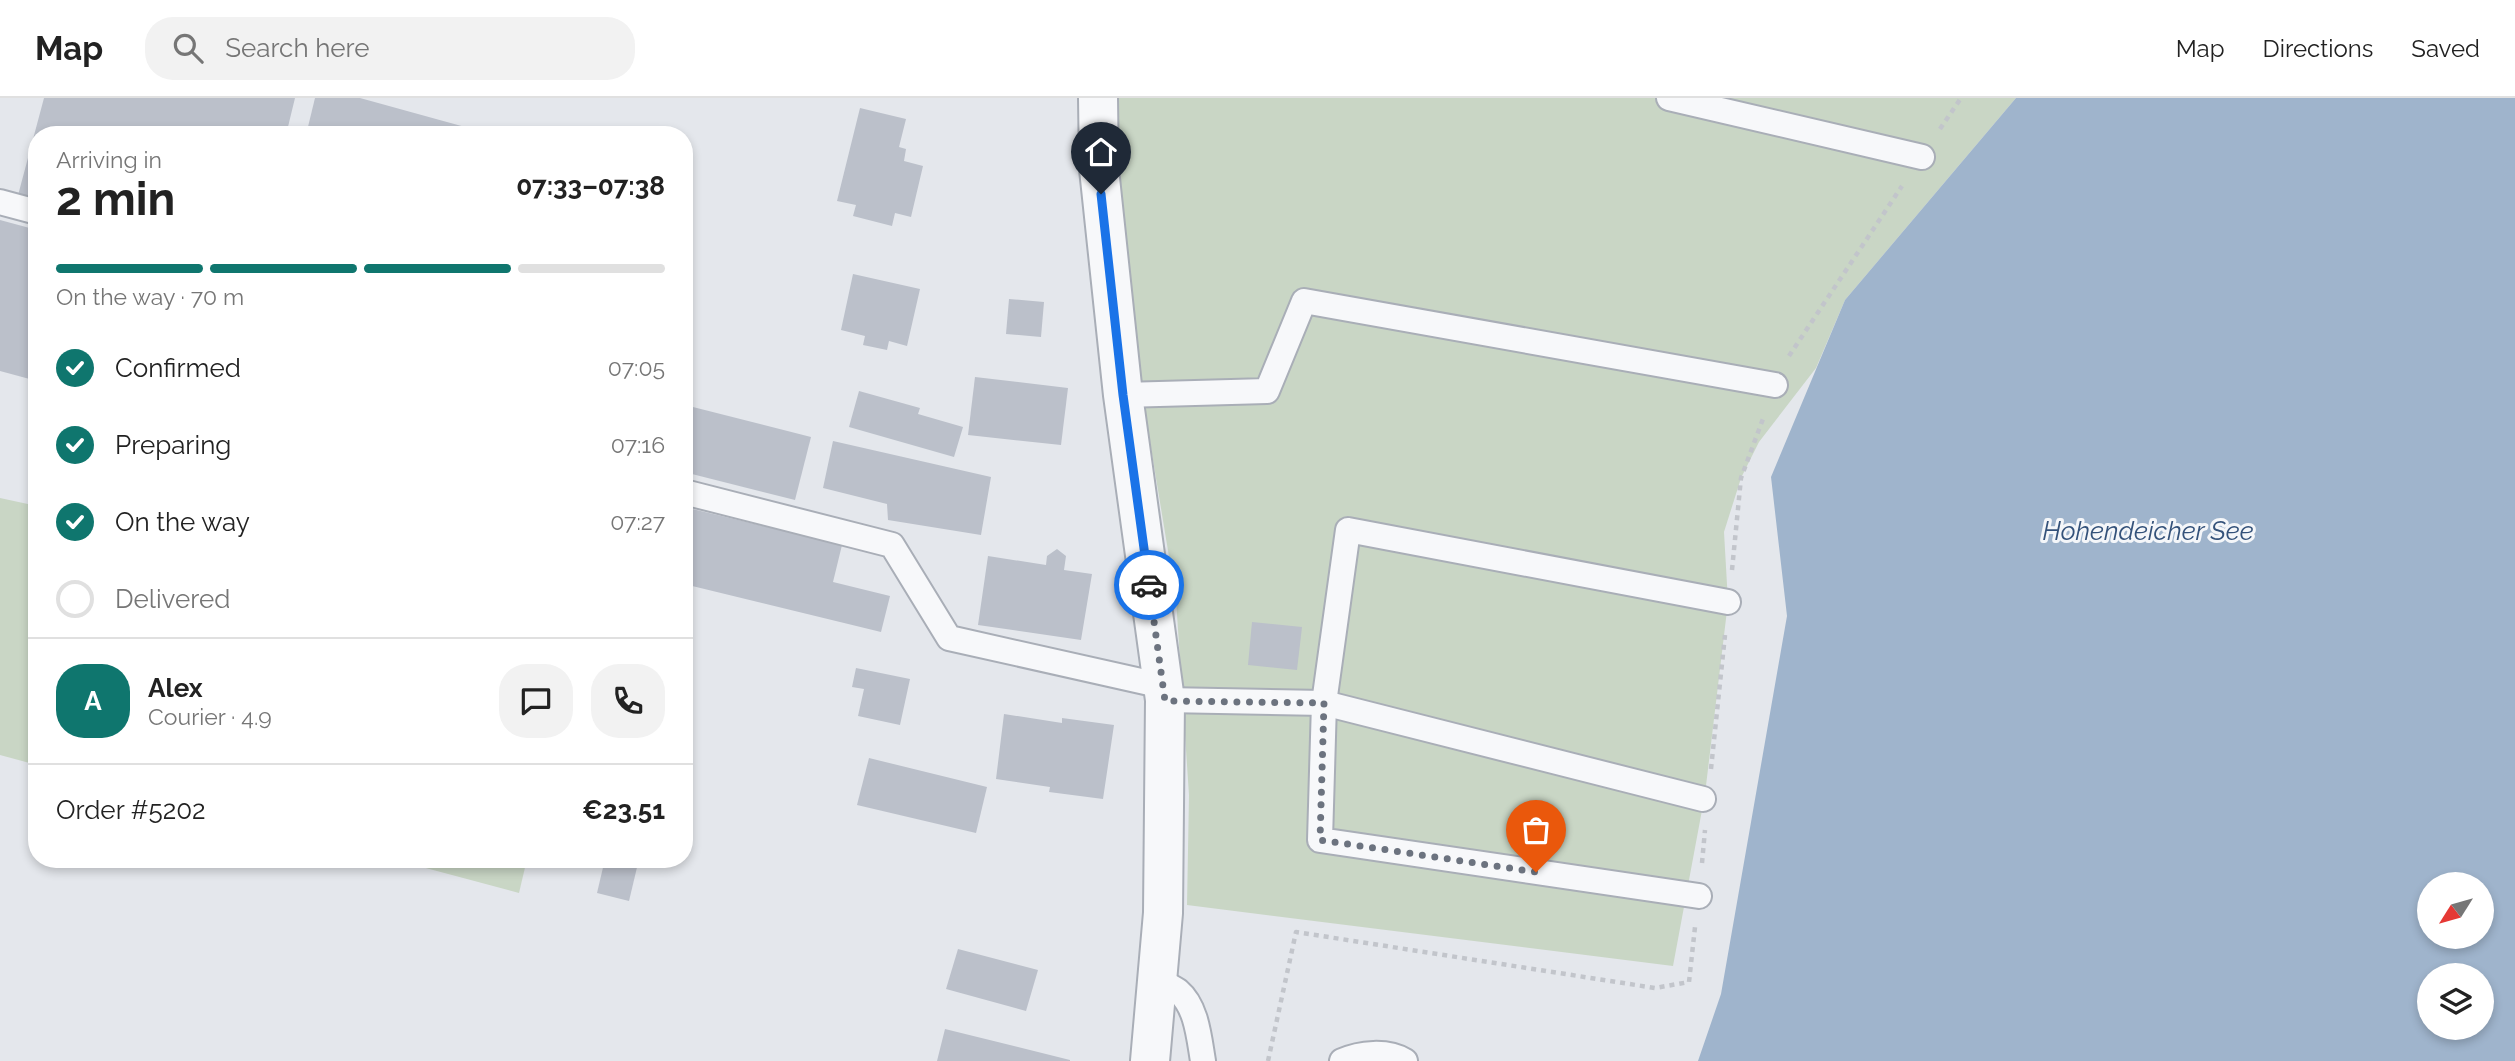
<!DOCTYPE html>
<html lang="en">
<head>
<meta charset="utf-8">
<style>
  :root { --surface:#fff; --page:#f2f2f2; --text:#222; --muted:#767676; --line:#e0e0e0; --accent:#0f766e }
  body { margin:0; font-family:Raleway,sans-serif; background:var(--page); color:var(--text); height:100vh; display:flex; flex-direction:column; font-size:26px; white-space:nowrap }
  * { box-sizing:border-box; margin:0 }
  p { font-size:23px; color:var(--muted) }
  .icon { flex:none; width:38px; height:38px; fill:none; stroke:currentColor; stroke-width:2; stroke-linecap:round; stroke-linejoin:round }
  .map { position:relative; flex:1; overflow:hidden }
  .drawer { position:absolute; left:28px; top:28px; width:665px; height:742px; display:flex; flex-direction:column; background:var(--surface); border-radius:28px; box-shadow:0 4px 10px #0003 }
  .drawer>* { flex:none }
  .needle { width:46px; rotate:233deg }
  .controls { position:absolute; left:2417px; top:774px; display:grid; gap:14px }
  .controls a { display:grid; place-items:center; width:77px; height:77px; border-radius:50%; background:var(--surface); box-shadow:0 4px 10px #0003; font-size:35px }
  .pin { position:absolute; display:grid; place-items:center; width:60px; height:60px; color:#fff; margin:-72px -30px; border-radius:50% 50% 50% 0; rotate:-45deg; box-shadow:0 0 7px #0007 }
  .pin .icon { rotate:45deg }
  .courier { position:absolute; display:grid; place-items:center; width:70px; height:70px; margin:-35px; border:5px solid #1a73e8; border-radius:50%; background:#fff; color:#222; box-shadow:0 2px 9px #0007 }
  .head em { font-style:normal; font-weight:700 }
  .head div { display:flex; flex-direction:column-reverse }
  .head { display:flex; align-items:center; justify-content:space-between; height:119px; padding:0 28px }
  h1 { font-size:46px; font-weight:700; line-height:52px }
  .bar { display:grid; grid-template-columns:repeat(4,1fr); gap:10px 7px; align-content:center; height:84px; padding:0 28px }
  .bar i { height:9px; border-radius:5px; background:var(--line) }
  .bar .selected { background:var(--accent) }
  .bar p { grid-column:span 4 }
  .line { display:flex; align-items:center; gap:18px; padding:0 28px; border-top:2px solid var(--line) }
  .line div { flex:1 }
  .round { display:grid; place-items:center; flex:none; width:74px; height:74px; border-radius:28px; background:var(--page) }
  ol { padding:0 28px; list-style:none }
  li { display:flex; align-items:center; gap:21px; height:77px }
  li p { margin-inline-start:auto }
  li .icon { padding:7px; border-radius:50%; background:var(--accent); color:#fff; stroke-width:4 }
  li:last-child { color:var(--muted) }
  li i { width:38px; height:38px; border:4px solid var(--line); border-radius:50% }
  header { display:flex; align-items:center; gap:42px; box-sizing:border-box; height:98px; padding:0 35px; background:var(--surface); border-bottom:2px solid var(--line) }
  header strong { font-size:33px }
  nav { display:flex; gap:38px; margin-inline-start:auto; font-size:24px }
  .search { width:490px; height:63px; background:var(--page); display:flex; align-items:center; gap:18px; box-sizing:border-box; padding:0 24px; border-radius:28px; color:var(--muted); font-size:26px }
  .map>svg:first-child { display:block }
  .green { fill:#c9d6c5 }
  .water { fill:#9fb4cc; fill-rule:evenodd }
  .building { fill:#bbc0ca }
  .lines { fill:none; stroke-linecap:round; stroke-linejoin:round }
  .service-casing { stroke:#a9aeb7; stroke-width:28 }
  .minor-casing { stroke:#a9aeb7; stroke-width:42 }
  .path { stroke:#c2c5cb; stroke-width:4.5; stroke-dasharray:5 5; stroke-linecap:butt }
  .service { stroke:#f7f8fa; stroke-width:24 }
  .minor { stroke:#f7f8fa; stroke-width:38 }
  .done { stroke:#6c737f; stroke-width:7; stroke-dasharray:0 12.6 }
  .route { stroke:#1a73e8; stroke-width:9 }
  .labels { text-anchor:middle; stroke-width:6; stroke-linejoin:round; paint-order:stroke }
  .water-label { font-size:26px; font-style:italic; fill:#34527a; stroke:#f4f6f9 }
</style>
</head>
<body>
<header>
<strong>Map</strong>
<div class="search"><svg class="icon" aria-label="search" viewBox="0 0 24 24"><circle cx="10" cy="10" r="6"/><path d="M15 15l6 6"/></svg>Search here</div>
<nav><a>Map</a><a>Directions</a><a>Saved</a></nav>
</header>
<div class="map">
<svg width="2515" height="963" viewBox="0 0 2515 963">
  <rect width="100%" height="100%" fill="#e4e7ec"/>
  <g class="green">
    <polygon points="1117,0 2016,0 1845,202 1816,270 1759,344 1741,380 1724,434 1728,504 1705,696 1673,868 1187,807 1189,697 1176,501 1134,247 1117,83"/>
    <polygon points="0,400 37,408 37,667 0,657"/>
    <polygon points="392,761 527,761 519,795"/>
  </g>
  <path class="water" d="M2016,0H2515V963H1698L1721,896L1787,518L1771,379L1845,202ZM2429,786H2482V838H2429ZM2429,877H2482V929H2429Z"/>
  <g class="building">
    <polygon points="44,0 295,0 286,37 37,37 37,106 17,101"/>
    <polygon points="315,0 360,0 494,37 306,37"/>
    <polygon points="860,10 906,21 899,49 906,51 904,63 923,68 911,119 895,115 892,128 853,118 856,107 837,103"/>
    <polygon points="0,122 37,132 37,283 0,273"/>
    <polygon points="853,176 920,191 907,248 889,243 887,252 863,247 865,238 841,232"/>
    <polygon points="1009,201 1044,204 1041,239 1006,236"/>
    <polygon points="975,279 1068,290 1061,347 968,337"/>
    <polygon points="859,293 920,310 918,316 963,329 954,359 849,329"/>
    <polygon points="689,308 811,339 795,402 684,374 684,325"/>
    <polygon points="833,343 991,379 981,437 888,422 887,406 823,390"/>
    <polygon points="684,409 842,447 833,484 890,498 881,534 684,486"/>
    <polygon points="1057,451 1066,458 1064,472 1092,476 1081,542 978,527 988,458 1046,467 1047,458"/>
    <polygon points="1252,524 1302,529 1297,572 1248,567"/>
    <polygon points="856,570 910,581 900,627 858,618 864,591 852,589"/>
    <polygon points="1004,616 1062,625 1062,620 1114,627 1103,701 1049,694 1050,689 996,681"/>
    <polygon points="869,660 987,689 976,735 857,707"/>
    <polygon points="605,761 639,761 629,803 597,795"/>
    <polygon points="958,851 1038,872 1026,913 946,891"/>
    <polygon points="945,931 1070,962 1070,963 937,963"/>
  </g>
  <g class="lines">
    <defs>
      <g id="service">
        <polyline points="1669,0 1922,59"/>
        <polyline points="0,104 37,114"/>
        <polyline points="1123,297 1267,293 1304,203 1775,287"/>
        <polyline points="684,394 892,447 949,540 1163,588"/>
        <polyline points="1165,602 1324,605 1703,701"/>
        <polyline points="1699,798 1320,742 1324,605 1348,432 1728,504"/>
        <path d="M1158,882C1164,885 1172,889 1178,893C1197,909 1199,940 1203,963"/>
        <path d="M1342,963C1360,955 1387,952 1405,963"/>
      </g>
      <polyline id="minor" points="1098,0 1099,71 1123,297 1165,602 1163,815 1150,963"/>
    </defs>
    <use href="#service" class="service-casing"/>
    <use href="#minor" class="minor-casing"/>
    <g class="path">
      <polyline points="1940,31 1961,0"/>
      <polyline points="1789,258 1902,88"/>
      <polyline points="1732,472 1741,380 1764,318"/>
      <polyline points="1711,671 1725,537"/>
      <polyline points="1702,765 1705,732"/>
      <polyline points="1268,963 1296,834 1655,890 1689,884 1695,829"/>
    </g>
    <use href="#service" class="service"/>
    <use href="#minor" class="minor"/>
  </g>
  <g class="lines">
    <polyline class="done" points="1149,487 1165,603 1324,605 1320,742 1536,774"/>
    <polyline class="route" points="1101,96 1123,297 1149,487"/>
  </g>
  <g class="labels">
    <g class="water-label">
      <text x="2148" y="442">Hohendeicher See</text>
    </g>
  </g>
</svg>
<div class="controls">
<a><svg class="needle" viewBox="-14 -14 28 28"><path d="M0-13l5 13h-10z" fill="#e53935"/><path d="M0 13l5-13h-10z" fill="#767676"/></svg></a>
<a><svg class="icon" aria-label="layers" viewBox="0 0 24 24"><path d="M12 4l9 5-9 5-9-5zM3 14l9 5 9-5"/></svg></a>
</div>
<div class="pin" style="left:1536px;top:774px;background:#ea580c"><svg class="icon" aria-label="bag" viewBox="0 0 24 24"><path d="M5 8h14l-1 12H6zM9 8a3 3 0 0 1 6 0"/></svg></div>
<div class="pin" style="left:1101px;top:96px;background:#1f2937"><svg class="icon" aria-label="home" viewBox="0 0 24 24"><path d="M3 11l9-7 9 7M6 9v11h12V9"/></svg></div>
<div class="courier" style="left:1149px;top:487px"><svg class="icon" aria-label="car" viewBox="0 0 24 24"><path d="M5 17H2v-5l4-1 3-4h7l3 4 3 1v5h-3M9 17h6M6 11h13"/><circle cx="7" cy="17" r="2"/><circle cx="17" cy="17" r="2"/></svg></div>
<section class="drawer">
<div class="head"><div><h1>2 min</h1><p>Arriving in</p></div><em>07:33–07:38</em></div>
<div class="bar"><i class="selected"></i><i class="selected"></i><i class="selected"></i><i></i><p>On the way · 70 m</p></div>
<ol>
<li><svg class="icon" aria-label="check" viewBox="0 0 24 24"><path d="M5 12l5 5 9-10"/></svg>Confirmed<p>07:05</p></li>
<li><svg class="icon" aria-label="check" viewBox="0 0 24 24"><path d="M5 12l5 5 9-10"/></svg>Preparing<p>07:16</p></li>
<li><svg class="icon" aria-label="check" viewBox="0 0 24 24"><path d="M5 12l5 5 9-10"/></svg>On the way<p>07:27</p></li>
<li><i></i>Delivered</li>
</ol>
<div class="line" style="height:126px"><b class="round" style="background:var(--accent);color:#fff">A</b><div><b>Alex</b><p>Courier · 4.9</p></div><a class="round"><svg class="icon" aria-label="chat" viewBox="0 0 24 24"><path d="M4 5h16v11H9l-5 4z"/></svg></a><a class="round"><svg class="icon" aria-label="phone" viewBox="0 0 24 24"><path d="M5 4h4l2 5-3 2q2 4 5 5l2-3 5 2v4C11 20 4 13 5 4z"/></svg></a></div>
<div class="line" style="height:91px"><div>Order #5202</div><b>€23.51</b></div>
</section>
</div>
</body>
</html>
